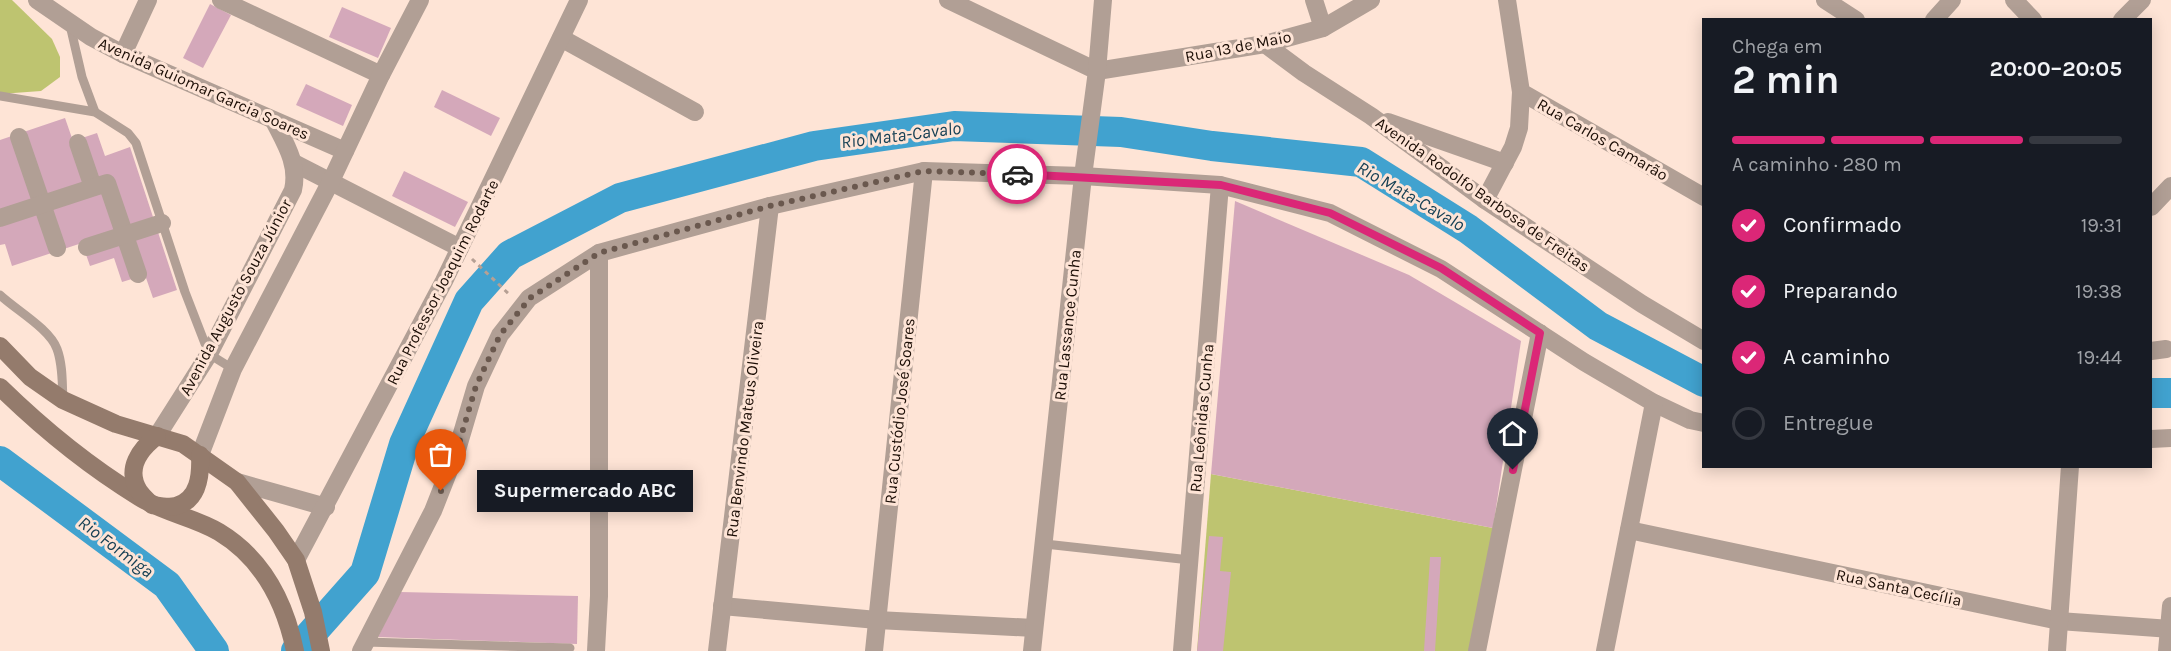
<!DOCTYPE html>
<html lang="pt">
<head>
<meta charset="utf-8">
<style>
  :root { --surface:#171b24; --page:#242831; --text:#f1f3f6; --muted:#9ea1a6; --line:#363941; --accent:#db2777 }
  body { margin:0; font-family:Karla,sans-serif; background:var(--page); color:var(--text); height:100vh; display:flex; flex-direction:column; font-size:22px; white-space:nowrap }
  * { box-sizing:border-box; margin:0 }
  p { font-size:20px; color:var(--muted) }
  .icon { flex:none; width:33px; height:33px; fill:none; stroke:currentColor; stroke-width:2; stroke-linecap:round; stroke-linejoin:round }
  .map { position:relative; flex:1; overflow:hidden }
  .sheet { position:absolute; left:1702px; top:18px; width:450px; height:450px; display:flex; flex-direction:column; background:var(--surface); border-radius:0px; box-shadow:0 3px 15px #0003 }
  .sheet>* { flex:none }
  .pin { position:absolute; display:grid; place-items:center; width:51px; height:51px; color:#fff; margin:-62px -26px; border-radius:50% 50% 50% 0; rotate:-45deg; box-shadow:0 0 6px #0007 }
  .pin .icon { rotate:45deg }
  .courier { position:absolute; display:grid; place-items:center; width:60px; height:60px; margin:-30px; border:4px solid #db2777; border-radius:50%; background:#fff; color:#222; box-shadow:0 2px 8px #0007 }
  .bubble { position:absolute; height:42px; border-radius:0px; background:var(--surface); box-shadow:0 3px 15px #0003; font-size:20px; font-weight:700; line-height:42px; text-align:center }
  .overview em { font-style:normal; font-weight:700 }
  .overview div { display:flex; flex-direction:column-reverse }
  .overview { display:flex; align-items:center; justify-content:space-between; height:102px; padding:0 30px }
  h1 { font-size:39px; font-weight:700; line-height:45px }
  .bar { display:grid; grid-template-columns:repeat(4,1fr); gap:9px 6px; align-content:center; height:72px; padding:0 30px }
  .bar i { height:8px; border-radius:4px; background:var(--line) }
  .bar .selected { background:var(--accent) }
  .bar p { grid-column:span 4 }
  ol { padding:0 30px; list-style:none }
  li { display:flex; align-items:center; gap:18px; height:66px }
  li p { margin-inline-start:auto }
  li .icon { padding:6px; border-radius:50%; background:var(--accent); color:#fff; stroke-width:4 }
  li:last-child { color:var(--muted) }
  li i { width:33px; height:33px; border:3px solid var(--line); border-radius:50% }
  .map>svg:first-child { display:block }
  .green { fill:#bec470 }
  .lines { fill:none; stroke-linecap:round; stroke-linejoin:round }
  .river { stroke:#41a2cf; stroke-width:30 }
  .building { fill:#d4a8ba }
  .path { stroke:#b6a094; stroke-width:3; stroke-dasharray:4.5 4.5; stroke-linecap:butt }
  .lane { stroke:#b19f95; stroke-width:9 }
  .street { stroke:#b19f95; stroke-width:18 }
  .secondary { stroke:#947b6c; stroke-width:18 }
  .done { stroke:#6a584e; stroke-width:6; stroke-dasharray:0 10.8 }
  .route { stroke:#db2777; stroke-width:8 }
  .labels { text-anchor:middle; stroke-width:6; stroke-linejoin:round; paint-order:stroke }
  .street-label { font-size:16px; fill:#1b0d05; stroke:#fee4d6 }
  .water-label { font-size:18px; font-style:italic; fill:#184155; stroke:#fee4d6 }
</style>
</head>
<body>
<div class="map">
<svg width="2171" height="651" viewBox="0 0 2171 651">
  <rect width="100%" height="100%" fill="#fee4d6"/>
  <g class="green">
    <polygon points="0,0 12,0 52,39 60,57 60,77 41,91 0,94"/>
    <polygon points="1211,474 1493,528 1470,651 1197,651"/>
  </g>
  <g class="lines">
    <g class="river">
      <polyline points="2151,393 2171,393"/>
      <polyline points="0,461 167,585 214,651"/>
      <polyline points="296,651 365,573 404,444 469,301 510,255 620,198 814,146 954,126 1121,132 1212,146 1361,162 1468,229 1598,326 1704,382"/>
    </g>
  </g>
  <g class="building">
    <polygon points="210,4 231,15 203,68 183,58"/>
    <polygon points="342,7 391,28 378,58 329,37"/>
    <polygon points="306,84 352,105 343,126 296,105"/>
    <polygon points="442,90 500,118 491,136 434,107"/>
    <polygon points="65,118 73,141 97,133 105,156 130,147 177,290 153,298 145,275 122,282 114,258 90,266 82,243 12,266 5,244 0,245 0,140"/>
    <polygon points="404,171 468,202 455,227 392,196"/>
    <polygon points="1235,201 1409,275 1521,341 1493,528 1211,474"/>
    <polygon points="1209,536 1223,537 1220,571 1231,572 1223,651 1197,651"/>
    <polygon points="1430,557 1441,557 1435,651 1424,651"/>
    <polygon points="400,592 578,596 577,644 378,637"/>
  </g>
  <g class="lines">
    <polyline class="path" points="472,259 511,296"/>
    <g class="lane">
      <polyline points="70,25 82,77 95,112"/>
      <polyline points="0,96 95,112 128,133 136,143 185,292 209,354 233,369"/>
      <path d="M0,295C16,310 50,329 57,349C63,365 62,383 63,400"/>
      <polyline points="1045,544 1190,560"/>
      <polyline points="366,642 570,648"/>
    </g>
    <g class="street">
      <polyline points="37,0 91,37 123,54 345,151"/>
      <polyline points="221,0 381,75"/>
      <polyline points="948,0 1097,71"/>
      <polyline points="1314,0 1323,28"/>
      <polyline points="1507,0 1521,92 1704,197"/>
      <polyline points="1825,0 1856,20"/>
      <polyline points="2014,0 2033,20"/>
      <polyline points="1934,20 1952,0"/>
      <polyline points="2122,20 2142,0"/>
      <polyline points="561,38 695,112"/>
      <polyline points="1265,44 1304,73 1371,116 1485,200 1642,304 1704,341"/>
      <polyline points="123,54 148,0"/>
      <polyline points="1097,71 1265,44 1323,28 1371,0"/>
      <polyline points="1388,122 1505,163"/>
      <polyline points="19,137 57,248"/>
      <polyline points="78,143 93,187"/>
      <polyline points="294,163 460,248"/>
      <polyline points="1485,200 1513,147 1519,128 1521,92"/>
      <polyline points="2151,207 2171,186"/>
      <polyline points="0,218 107,183 138,274"/>
      <polyline points="87,247 162,223"/>
      <polyline points="2151,351 2166,349"/>
      <path d="M157,436L209,354L293,190C299,164 285,143 274,121"/>
      <polyline points="2151,439 2171,438"/>
      <polyline points="200,455 233,369 331,181 381,75 420,0"/>
      <polyline points="237,482 326,507"/>
      <polyline points="1629,530 2059,621 2171,629"/>
      <polyline points="296,560 444,281 579,0"/>
      <polyline points="722,606 877,620 1034,628"/>
      <polyline points="361,651 433,511 457,450 476,386 500,335 529,298 599,253 770,206 924,171 1083,176 1220,185 1330,213 1441,269 1584,362 1654,403 1690,420 1704,423"/>
      <polyline points="596,651 599,596 599,253"/>
      <polyline points="717,651 770,206"/>
      <polyline points="874,651 924,171"/>
      <polyline points="1032,651 1083,176 1097,71 1103,0"/>
      <polyline points="1182,651 1220,185"/>
      <polyline points="1477,651 1540,333"/>
      <polyline points="1605,651 1654,403"/>
      <polyline points="2057,651 2070,466"/>
      <polyline points="2167,651 2171,606"/>
    </g>
    <g class="secondary">
      <polyline points="0,346 30,377 63,400 116,424 183,444 237,482 276,531 296,560 313,612 321,651"/>
      <path d="M0,387C42,428 90,467 139,497C164,513 194,517 219,532C262,558 285,602 295,651"/>
      <path d="M157,436C140,449 125,469 139,491C142,496 148,501 152,505C159,506 169,508 176,506C199,500 201,475 200,455"/>
    </g>
  </g>
  <g class="lines">
    <polyline class="done" points="441,491 457,450 476,386 500,335 530,298 599,253 770,206 924,171 1017,174"/>
    <polyline class="route" points="1017,174 1221,185 1330,213 1441,268 1540,333 1513,470"/>
  </g>
  <g class="labels">
    <g class="street-label">
      <text transform="translate(1238 46) rotate(-11)" y="6">Rua 13 de Maio</text>
      <text transform="translate(204 88) rotate(24)" y="6">Avenida Guiomar Garcia Soares</text>
      <text transform="translate(1603 139) rotate(30)" y="6">Rua Carlos Camarão</text>
      <text transform="translate(1483 194) rotate(35)" y="6">Avenida Rodolfo Barbosa de Freitas</text>
      <text transform="translate(442 282) rotate(-63)" y="6">Rua Professor Joaquim Rodarte</text>
      <text transform="translate(235 297) rotate(-62)" y="6">Avenida Augusto Souza Júnior</text>
      <text transform="translate(1067 325) rotate(-84)" y="6">Rua Lassance Cunha</text>
      <text transform="translate(899 411) rotate(-84)" y="6">Rua Custódio José Soares</text>
      <text transform="translate(1201 418) rotate(-85)" y="6">Rua Leônidas Cunha</text>
      <text transform="translate(744 429) rotate(-83)" y="6">Rua Benvindo Mateus Oliveira</text>
      <text transform="translate(1899 587) rotate(12)" y="6">Rua Santa Cecília</text>
    </g>
    <g class="water-label">
      <text transform="translate(901 135) rotate(-7)" y="6">Rio Mata-Cavalo</text>
      <text transform="translate(1411 196) rotate(30)" y="6">Rio Mata-Cavalo</text>
      <text transform="translate(116 547) rotate(37)" y="6">Rio Formiga</text>
    </g>
  </g>
</svg>
<div class="pin" style="left:441px;top:491px;background:#ea580c"><svg class="icon" aria-label="bag" viewBox="0 0 24 24"><path d="M5 8h14l-1 12H6zM9 8a3 3 0 0 1 6 0"/></svg></div>
<div class="pin" style="left:1513px;top:470px;background:#1f2937"><svg class="icon" aria-label="home" viewBox="0 0 24 24"><path d="M3 11l9-7 9 7M6 9v11h12V9"/></svg></div>
<div class="courier" style="left:1017px;top:174px"><svg class="icon" aria-label="car" viewBox="0 0 24 24"><path d="M5 17H2v-5l4-1 3-4h7l3 4 3 1v5h-3M9 17h6M6 11h13"/><circle cx="7" cy="17" r="2"/><circle cx="17" cy="17" r="2"/></svg></div>
<div class="bubble" style="left:477px;top:470px;width:216px">Supermercado ABC</div>
<section class="sheet">
<div class="overview"><div><h1>2 min</h1><p>Chega em</p></div><em>20:00–20:05</em></div>
<div class="bar"><i class="selected"></i><i class="selected"></i><i class="selected"></i><i></i><p>A caminho · 280 m</p></div>
<ol>
<li><svg class="icon" aria-label="check" viewBox="0 0 24 24"><path d="M5 12l5 5 9-10"/></svg>Confirmado<p>19:31</p></li>
<li><svg class="icon" aria-label="check" viewBox="0 0 24 24"><path d="M5 12l5 5 9-10"/></svg>Preparando<p>19:38</p></li>
<li><svg class="icon" aria-label="check" viewBox="0 0 24 24"><path d="M5 12l5 5 9-10"/></svg>A caminho<p>19:44</p></li>
<li><i></i>Entregue</li>
</ol>
</section>
</div>
</body>
</html>
